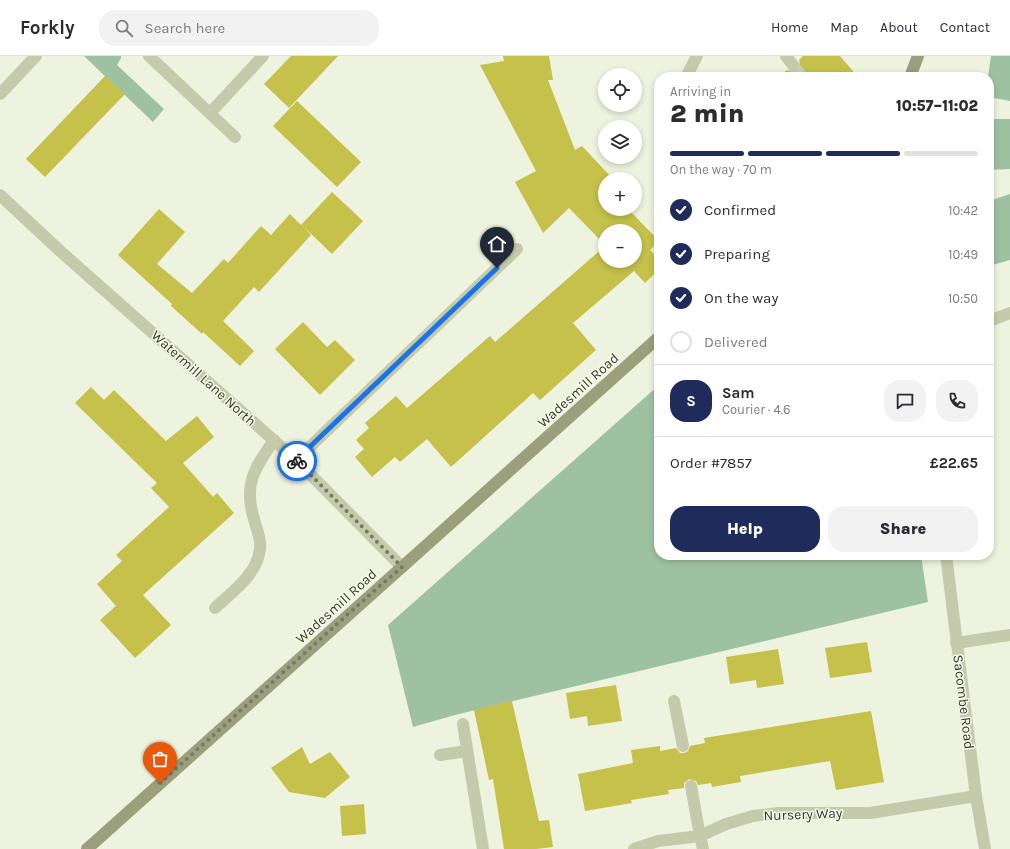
<!DOCTYPE html>
<html lang="en">
<head>
<meta charset="utf-8">
<style>
  :root { --surface:#fff; --page:#f2f2f3; --text:#2b2b33; --muted:#7c7c81; --line:#e1e1e2; --accent:#1f2b5a }
  body { margin:0; font-family:Karla,sans-serif; background:var(--page); color:var(--text); height:100vh; display:flex; flex-direction:column; font-size:15px; white-space:nowrap }
  * { box-sizing:border-box; margin:0 }
  p { font-size:13px; color:var(--muted) }
  .icon { flex:none; width:22px; height:22px; fill:none; stroke:currentColor; stroke-width:2; stroke-linecap:round; stroke-linejoin:round }
  .map { position:relative; flex:1; overflow:hidden }
  .sheet { position:absolute; left:654px; top:16px; width:340px; height:488px; display:flex; flex-direction:column; background:var(--surface); border-radius:16px; box-shadow:0 2px 6px #0003 }
  .sheet>* { flex:none }
  .tools { position:absolute; left:598px; top:12px; display:grid; gap:8px }
  .tools a { display:grid; place-items:center; width:44px; height:44px; border-radius:50%; background:var(--surface); box-shadow:0 2px 6px #0003; font-size:20px }
  .pin { position:absolute; display:grid; place-items:center; width:34px; height:34px; color:#fff; margin:-41px -17px; border-radius:50% 50% 50% 0; rotate:-45deg; box-shadow:0 0 4px #0007 }
  .pin .icon { rotate:45deg }
  .courier { position:absolute; display:grid; place-items:center; width:40px; height:40px; margin:-20px; border:3px solid #1a73e8; border-radius:50%; background:#fff; color:#222; box-shadow:0 1px 5px #0007 }
  .head em { font-style:normal; font-weight:800 }
  .head div { display:flex; flex-direction:column-reverse }
  .head { display:flex; align-items:center; justify-content:space-between; height:68px; padding:0 16px }
  h1 { font-size:26px; font-weight:800; line-height:30px }
  .bar { display:grid; grid-template-columns:repeat(4,1fr); gap:6px 4px; align-content:center; height:48px; padding:0 16px }
  .bar i { height:5px; border-radius:3px; background:var(--line) }
  .bar .selected { background:var(--accent) }
  .bar p { grid-column:span 4 }
  .line { display:flex; align-items:center; gap:10px; padding:0 16px; border-top:1px solid var(--line) }
  .line div { flex:1 }
  .round { display:grid; place-items:center; flex:none; width:42px; height:42px; border-radius:16px; background:var(--page) }
  ol { padding:0 16px; list-style:none }
  li { display:flex; align-items:center; gap:12px; height:44px }
  li p { margin-inline-start:auto }
  li .icon { padding:4px; border-radius:50%; background:var(--accent); color:#fff; stroke-width:4 }
  li:last-child { color:var(--muted) }
  li i { width:22px; height:22px; border:2px solid var(--line); border-radius:50% }
  .cta { display:flex; gap:8px; margin-top:auto; padding:8px 16px }
  .cta a { flex:1; height:46px; border-radius:16px; background:var(--accent); color:#fff; font-size:16px; font-weight:800; line-height:46px; text-align:center }
  .cta a+a { background:var(--page); color:var(--text) }
  header { display:flex; align-items:center; gap:24px; box-sizing:border-box; height:56px; padding:0 20px; background:var(--surface); border-bottom:1px solid var(--line) }
  header strong { font-size:19px }
  nav { display:flex; gap:22px; margin-inline-start:auto; font-size:14px }
  .search { width:280px; height:36px; background:var(--page); display:flex; align-items:center; gap:10px; box-sizing:border-box; padding:0 14px; border-radius:16px; color:var(--muted); font-size:15px }
  .map>svg:first-child { display:block }
  .green { fill:#9ec2a1 }
  .building { fill:#c5c14a }
  .lines { fill:none; stroke-linecap:round; stroke-linejoin:round }
  .street-tunnel { stroke:#c9ceba; stroke-width:12; stroke-dasharray:12 6; stroke-linecap:butt }
  .lane { stroke:#c5cbaa; stroke-width:12 }
  .street { stroke:#c5cbaa; stroke-width:12 }
  .secondary { stroke:#9b9f7b; stroke-width:12 }
  .done { stroke:#777969; stroke-width:4; stroke-dasharray:0 7.2 }
  .route { stroke:#1a73e8; stroke-width:5 }
  .labels { text-anchor:middle; stroke-width:3; stroke-linejoin:round; paint-order:stroke }
  .street-label { font-size:14px; fill:#38382a; stroke:#f6faeb }
</style>
</head>
<body>
<header>
<strong>Forkly</strong>
<div class="search"><svg class="icon" aria-label="search" viewBox="0 0 24 24"><circle cx="10" cy="10" r="6"/><path d="M15 15l6 6"/></svg>Search here</div>
<nav><a>Home</a><a>Map</a><a>About</a><a>Contact</a></nav>
</header>
<div class="map">
<svg width="1010" height="793" viewBox="0 0 1010 793">
  <rect width="100%" height="100%" fill="#edf3de"/>
  <g class="green">
    <polygon points="84,0 121,0 121,2 117,9 164,53 153,66"/>
    <polygon points="991,0 1010,0 1010,45 989,41 988,21"/>
    <polygon points="989,63 1010,63 1010,113 989,114"/>
    <polygon points="1010,138 1010,204 989,210 989,145"/>
    <polygon points="659,329 659,499 921,499 928,546 455,659 413,671 388,569"/>
  </g>
  <g class="building">
    <polygon points="291,0 338,0 289,52 264,28"/>
    <polygon points="503,0 549,0 553,24 548,24 575,94 582,90 613,123 605,123 605,153 634,153 631,156 659,185 650,194 659,203 659,213 645,227 634,215 573,267 596,294 540,344 533,337 451,411 427,383 400,406 395,401 372,421 355,401 364,393 356,384 369,372 365,367 396,340 407,352 490,280 495,286 605,190 605,205 635,205 635,175 605,175 605,189 569,152 543,177 515,126 536,115 480,9 504,5"/>
    <polygon points="803,0 840,0 858,21 778,21 787,14 794,16 798,15 800,8 799,4"/>
    <polygon points="105,20 125,38 45,121 26,103"/>
    <polygon points="297,45 361,106 337,131 273,70"/>
    <polygon points="332,136 363,165 332,198 304,171 311,179 259,236 254,231 223,265 254,295 240,310 203,276 202,278 171,250 172,248 118,199 159,153 185,176 157,208 192,237 224,203 228,207 261,170 271,179 290,158 301,169"/>
    <polygon points="303,266 327,291 335,284 355,304 320,339 275,293"/>
    <polygon points="91,331 104,344 114,334 166,385 197,360 214,381 183,407 213,441 217,437 234,457 143,539 171,569 135,602 100,564 116,550 97,528 122,505 116,499 169,451 151,432 157,427 75,347"/>
    <polygon points="867,586 872,616 830,622 825,592"/>
    <polygon points="778,593 784,628 757,632 756,624 730,628 726,601"/>
    <polygon points="616,629 622,665 588,670 587,660 570,663 566,637"/>
    <polygon points="512,645 539,765 549,764 553,791 536,793 504,793 493,723 489,724 474,654"/>
    <polygon points="871,655 884,726 836,734 830,705 740,720 741,726 712,731 711,727 698,729 696,725 689,723 684,727 684,732 668,734 669,738 631,744 632,747 585,755 578,718 633,707 631,694 660,690 660,695 676,692 680,697 684,697 688,695 690,690 705,687 704,682"/>
    <polygon points="302,691 310,708 330,696 350,721 325,742 289,736 271,712"/>
    <polygon points="364,748 366,778 342,780 340,750"/>
  </g>
  <g class="lines">
    <polyline class="street-tunnel" points="793,9 802,21"/>
    <g class="lane">
      <polyline points="989,265 1010,257"/>
      <polyline points="674,645 683,690"/>
      <polyline points="691,730 700,780"/>
    </g>
    <g class="street">
      <polyline points="149,0 235,81"/>
      <polyline points="786,0 793,9"/>
      <polyline points="686,21 697,0"/>
      <polyline points="0,38 36,0"/>
      <polyline points="210,57 263,0"/>
      <polyline points="0,139 59,194 296,404 402,511"/>
      <polyline points="296,404 517,193"/>
      <polyline points="946,499 976,740 985,793"/>
      <path d="M215,552C232,536 257,519 260,493C262,484 256,472 254,463C243,428 255,412 274,384"/>
      <polyline points="956,587 1010,579"/>
      <polyline points="463,668 483,793"/>
      <polyline points="440,699 467,695"/>
      <polyline points="700,780 703,793"/>
      <polyline points="634,793 658,785 700,780 726,768 753,760 778,757 870,757 976,740"/>
    </g>
    <g class="secondary">
      <polyline points="910,21 918,0"/>
      <polyline points="87,793 659,281"/>
    </g>
  </g>
  <g class="lines">
    <polyline class="done" points="160,727 366,542 402,511 297,405"/>
    <polyline class="route" points="297,405 296,404 497,212"/>
  </g>
  <g class="labels">
    <g class="street-label">
      <text transform="translate(204 322) rotate(42)" y="5">Watermill Lane North</text>
      <text transform="translate(578 334) rotate(-42)" y="5">Wadesmill Road</text>
      <text transform="translate(336 550) rotate(-42)" y="5">Wadesmill Road</text>
      <text transform="translate(964 646) rotate(83)" y="5">Sacombe Road</text>
      <text transform="translate(803 758) rotate(-2)" y="5">Nursery Way</text>
    </g>
  </g>
</svg>
<div class="tools">
<a><svg class="icon" aria-label="locate" viewBox="0 0 24 24"><circle cx="12" cy="12" r="6"/><path d="M12 2v4M12 18v4M2 12h4M18 12h4"/></svg></a>
<a><svg class="icon" aria-label="layers" viewBox="0 0 24 24"><path d="M12 4l9 5-9 5-9-5zM3 14l9 5 9-5"/></svg></a>
<a>+</a>
<a>−</a>
</div>
<div class="pin" style="left:160px;top:727px;background:#ea580c"><svg class="icon" aria-label="bag" viewBox="0 0 24 24"><path d="M5 8h14l-1 12H6zM9 8a3 3 0 0 1 6 0"/></svg></div>
<div class="pin" style="left:497px;top:212px;background:#1f2937"><svg class="icon" aria-label="home" viewBox="0 0 24 24"><path d="M3 11l9-7 9 7M6 9v11h12V9"/></svg></div>
<div class="courier" style="left:297px;top:405px"><svg class="icon" aria-label="bike" viewBox="0 0 24 24"><circle cx="6" cy="16" r="4"/><circle cx="18" cy="16" r="4"/><path d="M6 16l4-8h5l3 8M10 8l3 8H6M13 5h3"/></svg></div>
<section class="sheet">
<div class="head"><div><h1>2 min</h1><p>Arriving in</p></div><em>10:57–11:02</em></div>
<div class="bar"><i class="selected"></i><i class="selected"></i><i class="selected"></i><i></i><p>On the way · 70 m</p></div>
<ol>
<li><svg class="icon" aria-label="check" viewBox="0 0 24 24"><path d="M5 12l5 5 9-10"/></svg>Confirmed<p>10:42</p></li>
<li><svg class="icon" aria-label="check" viewBox="0 0 24 24"><path d="M5 12l5 5 9-10"/></svg>Preparing<p>10:49</p></li>
<li><svg class="icon" aria-label="check" viewBox="0 0 24 24"><path d="M5 12l5 5 9-10"/></svg>On the way<p>10:50</p></li>
<li><i></i>Delivered</li>
</ol>
<div class="line" style="height:72px"><b class="round" style="background:var(--accent);color:#fff">S</b><div><b>Sam</b><p>Courier · 4.6</p></div><a class="round"><svg class="icon" aria-label="chat" viewBox="0 0 24 24"><path d="M4 5h16v11H9l-5 4z"/></svg></a><a class="round"><svg class="icon" aria-label="phone" viewBox="0 0 24 24"><path d="M5 4h4l2 5-3 2q2 4 5 5l2-3 5 2v4C11 20 4 13 5 4z"/></svg></a></div>
<div class="line" style="height:52px"><div>Order #7857</div><b>£22.65</b></div>
<div class="cta"><a>Help</a><a>Share</a></div>
</section>
</div>
</body>
</html>
